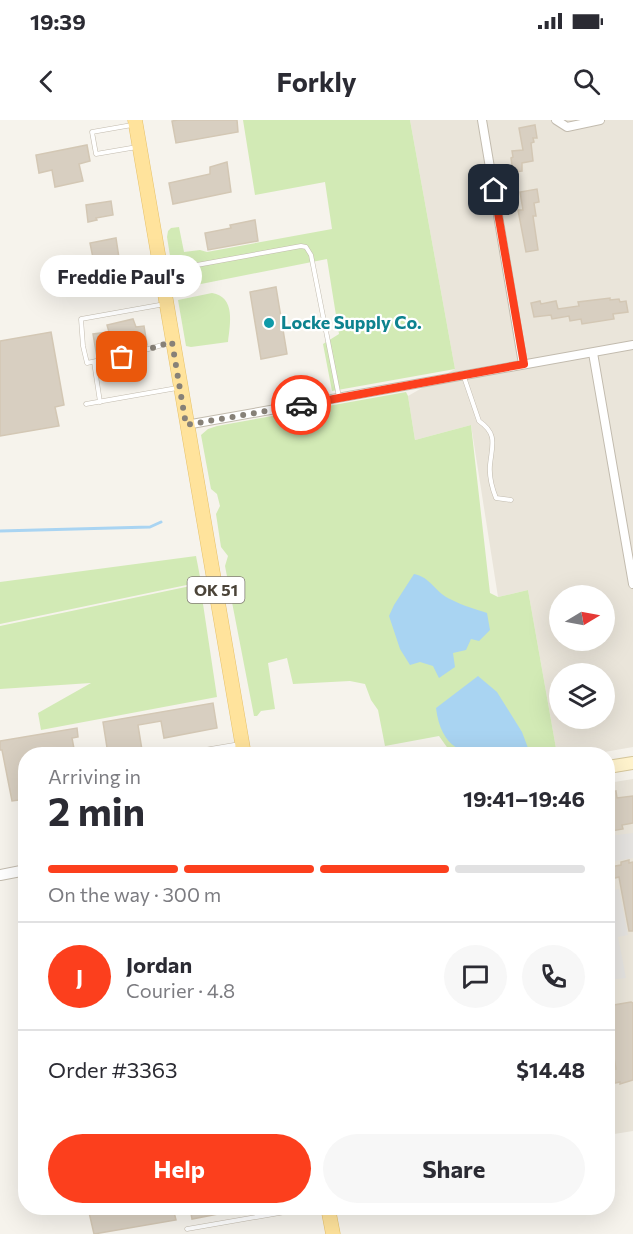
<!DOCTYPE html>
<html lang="en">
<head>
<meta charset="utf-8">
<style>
  :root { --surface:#fff; --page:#f7f7f7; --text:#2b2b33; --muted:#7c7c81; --line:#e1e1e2; --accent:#fc3f1d }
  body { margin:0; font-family:Commissioner,sans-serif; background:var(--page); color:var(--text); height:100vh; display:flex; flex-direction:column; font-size:22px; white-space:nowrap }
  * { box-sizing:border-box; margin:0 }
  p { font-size:20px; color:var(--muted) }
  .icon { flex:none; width:33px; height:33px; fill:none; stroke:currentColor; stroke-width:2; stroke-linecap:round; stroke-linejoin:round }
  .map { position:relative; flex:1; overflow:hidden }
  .drawer { position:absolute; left:18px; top:627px; width:597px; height:468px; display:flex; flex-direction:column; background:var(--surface); border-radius:24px; box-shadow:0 6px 24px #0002 }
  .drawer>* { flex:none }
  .needle { width:39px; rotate:80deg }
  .fabs { position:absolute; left:549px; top:465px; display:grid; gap:12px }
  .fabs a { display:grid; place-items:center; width:66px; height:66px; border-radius:50%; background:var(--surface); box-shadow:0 6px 24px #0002; font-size:30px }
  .pin { position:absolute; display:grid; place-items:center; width:51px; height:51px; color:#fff; margin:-26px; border-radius:12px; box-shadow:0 3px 9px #0006 }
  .courier { position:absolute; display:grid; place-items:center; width:60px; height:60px; margin:-30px; border:4px solid #fc3f1d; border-radius:50%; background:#fff; color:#222; box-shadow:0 2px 8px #0007 }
  .bubble { position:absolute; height:42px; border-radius:21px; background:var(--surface); box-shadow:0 6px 24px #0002; font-size:20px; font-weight:700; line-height:42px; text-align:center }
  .summary em { font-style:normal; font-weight:700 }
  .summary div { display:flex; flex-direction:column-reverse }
  .summary { display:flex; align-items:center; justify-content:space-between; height:102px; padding:0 30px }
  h1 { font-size:39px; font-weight:700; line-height:45px }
  .bar { display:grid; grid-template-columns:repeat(4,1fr); gap:9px 6px; align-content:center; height:72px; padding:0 30px }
  .bar i { height:8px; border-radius:4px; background:var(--line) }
  .bar .current { background:var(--accent) }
  .bar p { grid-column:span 4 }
  .line { display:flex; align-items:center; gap:15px; padding:0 30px; border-top:2px solid var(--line) }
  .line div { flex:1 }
  .round { display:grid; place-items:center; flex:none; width:63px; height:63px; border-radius:32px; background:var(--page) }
  .button { display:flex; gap:12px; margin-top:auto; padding:12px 30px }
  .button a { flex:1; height:69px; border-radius:36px; background:var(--accent); color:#fff; font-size:24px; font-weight:700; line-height:69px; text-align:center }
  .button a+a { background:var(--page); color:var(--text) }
  .status { display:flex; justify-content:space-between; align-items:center; height:42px; padding:0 30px; background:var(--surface); direction:ltr }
  .status svg { height:16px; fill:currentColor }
  header { display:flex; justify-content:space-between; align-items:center; height:78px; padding:0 30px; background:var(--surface); font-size:27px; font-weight:700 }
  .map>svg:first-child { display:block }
  .residential { fill:#eae5da; fill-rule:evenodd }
  .green { fill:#d2eab5 }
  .parking { fill:#e5e3e0 }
  .water { fill:#a9d4f2 }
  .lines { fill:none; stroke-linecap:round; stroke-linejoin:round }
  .stream { stroke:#a9d4f2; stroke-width:3 }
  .building { fill:#d8cfc1; stroke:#d3c7b4; stroke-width:1.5 }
  .service-casing { stroke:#c2bbae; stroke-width:5 }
  .minor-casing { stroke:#c2bbae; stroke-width:10 }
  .tertiary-casing { stroke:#c2bbae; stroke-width:12 }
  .secondary-casing { stroke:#d6c79b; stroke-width:14 }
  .primary-casing { stroke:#e6c16a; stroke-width:15 }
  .service { stroke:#fff; stroke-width:4 }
  .minor { stroke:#fff; stroke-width:8 }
  .tertiary { stroke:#fff; stroke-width:10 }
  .secondary { stroke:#fff3cd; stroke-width:12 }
  .primary { stroke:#ffe39c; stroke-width:14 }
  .done { stroke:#878178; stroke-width:6; stroke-dasharray:0 10.8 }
  .route { stroke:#fc3f1d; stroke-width:8 }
  .culture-dot { fill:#0f9aa8; stroke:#fff; stroke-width:2 }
  .labels { text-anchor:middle; stroke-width:4.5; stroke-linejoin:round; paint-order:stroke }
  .shield { fill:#fff; stroke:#817c74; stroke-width:1.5 }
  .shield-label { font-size:16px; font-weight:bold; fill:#4b4439 }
  .culture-label { font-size:18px; font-weight:bold; fill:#0d838f; stroke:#fff; text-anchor:start }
</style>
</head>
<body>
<div class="status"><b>19:39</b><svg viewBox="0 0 49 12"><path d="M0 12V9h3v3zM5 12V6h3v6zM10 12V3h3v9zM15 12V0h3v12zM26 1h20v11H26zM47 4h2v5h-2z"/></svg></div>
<header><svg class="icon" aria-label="back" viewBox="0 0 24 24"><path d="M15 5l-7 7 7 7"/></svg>Forkly<svg class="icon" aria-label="search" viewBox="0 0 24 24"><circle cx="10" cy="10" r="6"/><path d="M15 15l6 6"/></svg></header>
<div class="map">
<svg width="633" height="1114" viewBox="0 0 633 1114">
  <rect width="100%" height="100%" fill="#f6f3ec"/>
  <g class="residential">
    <path d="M410,0H633V627L593,634H557L528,470L498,477L471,305L415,320L408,276L455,249ZM560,476H604V520H560ZM560,554H604V598H560Z"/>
    <polygon points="633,659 633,1011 608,1015 608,663"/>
  </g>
  <g class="green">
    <polygon points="243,0 410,0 455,249 332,271 323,224 339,214 327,139 181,168 175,167 167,117 168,111 171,108 179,107 184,132 200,130 207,132 332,109 325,62 255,75"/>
    <path d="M212,173C236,177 230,204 228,222L191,227L186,226L178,180Z"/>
    <polygon points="406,272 408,276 415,320 471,305 490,473 498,477 528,470 557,634 448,634 449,630 439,616 385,626 378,590 371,580 365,564 350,561 293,564 287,538 268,543 275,589 261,591 257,596 254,596 225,446 228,436 221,427 216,394 220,386 217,374 211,369 201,315 208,309 217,306"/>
    <polygon points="196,436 201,462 0,504 0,462"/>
    <polygon points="200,464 217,577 41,610 38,593 91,563 0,569 0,506"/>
  </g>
  <g class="parking">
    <polygon points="633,713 633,738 608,742 608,716"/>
    <polygon points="619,769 628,815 618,817 626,858 608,860 608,771"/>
  </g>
  <g class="water">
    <path d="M414,454C431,457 435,473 452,480C463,486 476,489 487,493L490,510L479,521L471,519L466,530L453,533L455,547L439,558L433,546L420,542L410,545L400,529L389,496L394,485Z"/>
    <path d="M478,556L497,572L522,612L528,628L529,634C485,635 443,645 436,588Z"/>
  </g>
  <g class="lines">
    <polyline class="stream" points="0,411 150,407 161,402"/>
  </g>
  <g class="building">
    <polygon points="178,0 237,0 238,12 176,23 172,1"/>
    <polygon points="535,5 537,18 533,18 534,22 531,23 533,41 522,43 522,51 513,52 511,38 513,37 512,31 523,30 519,8"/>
    <polygon points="87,25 90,41 79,44 83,61 55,67 52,50 39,53 36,35"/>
    <polygon points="227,42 231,72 173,84 169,63 210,54 210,47"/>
    <polygon points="537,69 539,82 534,83 536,96 533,96 538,130 526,132 518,90 523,90 520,72"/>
    <polygon points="111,81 113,95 96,98 97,100 88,102 86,85"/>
    <polygon points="255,100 258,121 208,130 205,113 231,108 230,105"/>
    <polygon points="116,118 119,138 124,150 100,155 97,137 93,138 90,123"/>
    <polygon points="276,167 287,234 261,239 250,172"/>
    <polygon points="610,178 610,180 619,179 620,182 626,181 628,192 613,194 614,199 582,204 581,199 570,201 569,196 552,199 551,195 534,197 531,183 540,181 541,184 556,181 558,189 579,186 578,182"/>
    <polygon points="133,199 136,207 144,206 147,225 97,237 93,214 109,212 107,205"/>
    <polygon points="51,212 64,285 55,287 59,306 0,316 0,221"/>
    <polygon points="213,583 217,608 164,618 161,601 138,605 142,630 108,634 103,602"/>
    <polygon points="77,608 78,617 72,618 75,634 26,634 26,679 12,681 2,630 0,630 0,621"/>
    <polygon points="616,671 617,678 633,676 633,703 622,705 623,709 611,711 608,692 608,673"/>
    <polygon points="629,740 629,743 633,742 633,811 629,811 619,757 611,759 609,747 621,745 621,742"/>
    <polygon points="631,882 633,883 633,960 620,964 620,962 615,963 613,950 616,949 608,902 608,886"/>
    <polygon points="88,1088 167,1088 168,1093 174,1092 176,1100 94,1114"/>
    <polygon points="190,1088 234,1088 234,1091 192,1099"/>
  </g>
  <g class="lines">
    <defs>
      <g id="service">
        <polyline points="132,5 92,12 96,34 137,27"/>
        <polyline points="164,151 301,126 306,127 311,135 339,277"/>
        <polyline points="165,184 81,199 83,226 87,243 138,232 169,223"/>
        <polyline points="94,242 100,282"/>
        <path d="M464,257L479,301C498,314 492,325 490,345C489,356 492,368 496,378L511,380"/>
        <polyline points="86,284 177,268"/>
        <polyline points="181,634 240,624"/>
        <polyline points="187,1109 308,1088"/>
      </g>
      <g id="minor">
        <polyline points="482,0 523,244"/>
        <polyline points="556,0 567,7 600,0"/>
        <polyline points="593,233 633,464"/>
        <polyline points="186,305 633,225"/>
      </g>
      <polyline id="tertiary" points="0,755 26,750"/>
      <polyline id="secondary" points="608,647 633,643"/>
      <g id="primary">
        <polyline points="135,0 244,634"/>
        <polyline points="328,1088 333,1114"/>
      </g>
    </defs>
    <use href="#service" class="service-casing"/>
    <use href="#minor" class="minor-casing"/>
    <use href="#tertiary" class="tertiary-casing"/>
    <use href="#secondary" class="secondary-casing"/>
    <use href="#primary" class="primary-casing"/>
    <use href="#service" class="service"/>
    <use href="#minor" class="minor"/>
    <use href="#tertiary" class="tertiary"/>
    <use href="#secondary" class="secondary"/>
    <use href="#primary" class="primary"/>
  </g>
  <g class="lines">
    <polyline class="done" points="122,237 172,222 186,305 301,285"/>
    <polyline class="route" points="301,285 524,244 494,70"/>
  </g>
  <circle class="culture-dot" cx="269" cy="203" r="6"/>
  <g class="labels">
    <rect class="shield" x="187.5" y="457" width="57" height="26" rx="4.5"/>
    <g class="shield-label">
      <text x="216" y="476">OK 51</text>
    </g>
    <g class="culture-label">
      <text x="281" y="209">Locke Supply Co.</text>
    </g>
  </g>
</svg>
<div class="fabs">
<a><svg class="needle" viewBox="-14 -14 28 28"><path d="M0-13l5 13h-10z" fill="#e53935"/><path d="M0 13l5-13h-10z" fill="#7c7c81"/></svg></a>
<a><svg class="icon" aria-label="layers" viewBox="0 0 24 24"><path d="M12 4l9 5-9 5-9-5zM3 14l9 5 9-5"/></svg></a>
</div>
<div class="pin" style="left:122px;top:237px;background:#ea580c"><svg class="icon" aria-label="bag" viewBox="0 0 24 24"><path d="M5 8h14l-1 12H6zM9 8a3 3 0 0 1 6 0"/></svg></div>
<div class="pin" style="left:494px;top:70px;background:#1f2937"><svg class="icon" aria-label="home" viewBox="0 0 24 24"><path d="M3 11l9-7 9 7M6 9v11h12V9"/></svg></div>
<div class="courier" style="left:301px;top:285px"><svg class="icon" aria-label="car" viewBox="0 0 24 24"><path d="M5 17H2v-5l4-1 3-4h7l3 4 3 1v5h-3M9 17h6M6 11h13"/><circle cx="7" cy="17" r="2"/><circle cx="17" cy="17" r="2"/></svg></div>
<div class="bubble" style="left:40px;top:135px;width:162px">Freddie Paul's</div>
<section class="drawer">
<div class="summary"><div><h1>2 min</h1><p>Arriving in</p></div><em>19:41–19:46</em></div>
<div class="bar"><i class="current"></i><i class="current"></i><i class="current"></i><i></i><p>On the way · 300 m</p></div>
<div class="line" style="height:108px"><b class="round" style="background:var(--accent);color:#fff">J</b><div><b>Jordan</b><p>Courier · 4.8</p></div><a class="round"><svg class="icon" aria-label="chat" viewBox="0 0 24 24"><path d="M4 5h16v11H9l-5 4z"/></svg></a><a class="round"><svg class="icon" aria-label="phone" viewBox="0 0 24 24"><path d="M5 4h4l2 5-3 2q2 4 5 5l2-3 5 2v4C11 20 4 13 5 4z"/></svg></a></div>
<div class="line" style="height:78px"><div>Order #3363</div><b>$14.48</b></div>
<div class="button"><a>Help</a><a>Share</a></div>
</section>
</div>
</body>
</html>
